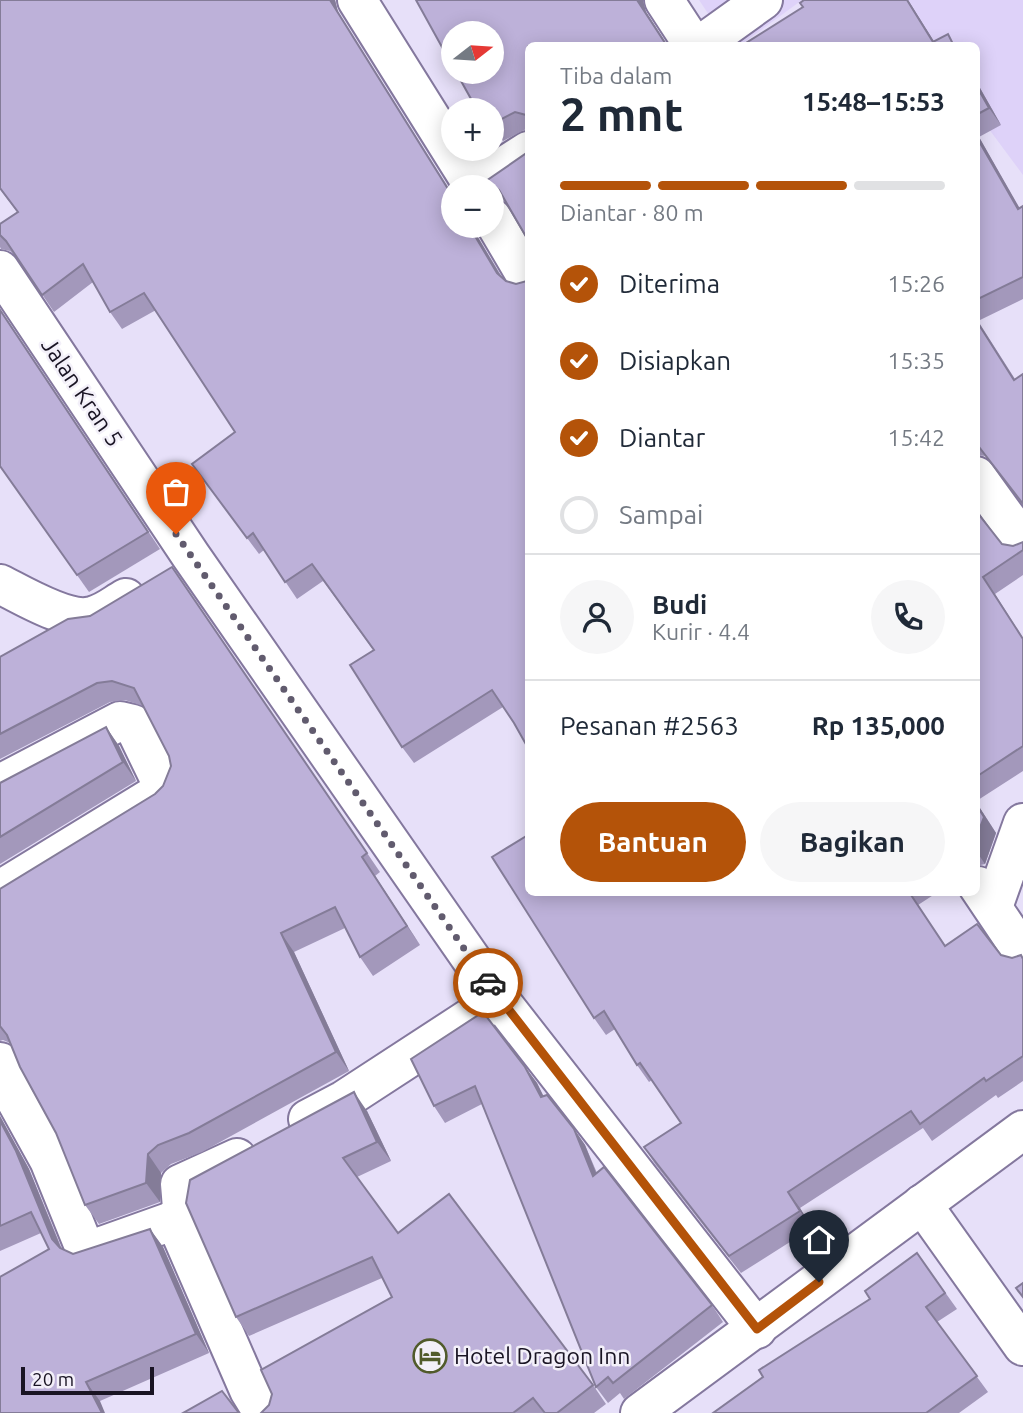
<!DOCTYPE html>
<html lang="id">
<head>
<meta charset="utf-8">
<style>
  :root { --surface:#fff; --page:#f6f6f7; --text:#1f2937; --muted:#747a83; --line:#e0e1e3; --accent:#b45309 }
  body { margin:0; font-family:Ubuntu,sans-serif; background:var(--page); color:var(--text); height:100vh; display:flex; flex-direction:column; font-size:26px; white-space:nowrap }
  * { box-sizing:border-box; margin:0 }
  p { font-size:23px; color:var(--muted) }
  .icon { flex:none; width:38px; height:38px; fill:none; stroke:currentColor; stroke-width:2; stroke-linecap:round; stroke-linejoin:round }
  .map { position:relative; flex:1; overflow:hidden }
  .panel { position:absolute; left:525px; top:42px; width:455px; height:854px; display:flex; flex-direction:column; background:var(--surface); border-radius:10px; box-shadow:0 4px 18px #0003 }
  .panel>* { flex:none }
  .needle { width:46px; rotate:73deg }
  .buttons { position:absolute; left:441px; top:21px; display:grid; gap:14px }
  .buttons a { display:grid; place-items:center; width:63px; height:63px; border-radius:50%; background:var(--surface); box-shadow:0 4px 18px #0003; font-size:35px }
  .scale { position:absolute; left:21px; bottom:18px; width:133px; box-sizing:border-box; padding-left:7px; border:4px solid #191423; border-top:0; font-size:19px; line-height:24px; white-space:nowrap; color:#191423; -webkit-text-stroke:5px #f3f0f9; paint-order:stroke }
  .pin { position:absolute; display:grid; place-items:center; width:60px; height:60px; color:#fff; margin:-72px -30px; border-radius:50% 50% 50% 0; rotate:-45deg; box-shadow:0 0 7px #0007 }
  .pin .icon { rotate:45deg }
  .courier { position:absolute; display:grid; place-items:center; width:70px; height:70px; margin:-35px; border:5px solid #b45309; border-radius:50%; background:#fff; color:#222; box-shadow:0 2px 9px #0007 }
  .overview em { font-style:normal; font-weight:600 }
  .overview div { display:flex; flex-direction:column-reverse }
  .overview { display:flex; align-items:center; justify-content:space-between; height:119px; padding:0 35px }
  h1 { font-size:46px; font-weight:600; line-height:52px }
  .bar { display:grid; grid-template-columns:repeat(4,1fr); gap:10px 7px; align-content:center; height:84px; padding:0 35px }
  .bar i { height:9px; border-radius:5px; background:var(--line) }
  .bar .on { background:var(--accent) }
  .bar p { grid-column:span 4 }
  .line { display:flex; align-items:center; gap:18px; padding:0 35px; border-top:2px solid var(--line) }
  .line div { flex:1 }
  .round { display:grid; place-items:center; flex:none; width:74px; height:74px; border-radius:37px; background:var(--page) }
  ol { padding:0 35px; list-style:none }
  li { display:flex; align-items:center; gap:21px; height:77px }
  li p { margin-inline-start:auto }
  li .icon { padding:7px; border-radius:50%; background:var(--accent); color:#fff; stroke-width:4 }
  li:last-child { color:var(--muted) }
  li i { width:38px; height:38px; border:4px solid var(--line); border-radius:50% }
  .cta { display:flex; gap:14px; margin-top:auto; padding:14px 35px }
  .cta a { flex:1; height:80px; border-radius:42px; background:var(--accent); color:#fff; font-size:28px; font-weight:600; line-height:80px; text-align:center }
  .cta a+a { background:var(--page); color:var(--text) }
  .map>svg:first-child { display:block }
  .built { fill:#ded2f9 }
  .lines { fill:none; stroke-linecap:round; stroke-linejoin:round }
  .minor-casing { stroke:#84789e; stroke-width:42 }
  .minor { stroke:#fff; stroke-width:38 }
  .wall { fill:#a398bb }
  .shaded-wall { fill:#847c98 }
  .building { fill:#bdb1d9; stroke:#847c98; stroke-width:2 }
  .done { stroke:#615b6e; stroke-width:7; stroke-dasharray:0 12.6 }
  .route { stroke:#b45309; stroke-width:9 }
  .labels { text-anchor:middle; stroke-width:5; stroke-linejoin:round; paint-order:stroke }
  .street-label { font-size:23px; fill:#191423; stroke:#f3f0f9 }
  .poi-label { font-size:23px; fill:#191423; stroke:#f3f0f9; text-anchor:start }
</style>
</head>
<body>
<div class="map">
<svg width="1023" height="1413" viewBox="0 0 1023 1413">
  <rect width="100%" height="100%" fill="#e7e0f9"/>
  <g class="built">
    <polygon points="699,0 802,0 739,46 729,45"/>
    <polygon points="891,0 1023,0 1023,175 977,113 976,46 926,45"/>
  </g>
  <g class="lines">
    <defs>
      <g id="minor">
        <polyline points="357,0 474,187"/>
        <polyline points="664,0 694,46"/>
        <polyline points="699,46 763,0"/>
        <polyline points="473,186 528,151"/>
        <polyline points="492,218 528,279"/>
        <polyline points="0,270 191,556 499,999 757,1329"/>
        <polyline points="976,476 1023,541"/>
        <path d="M0,584C22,595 68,623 92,616C105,613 115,604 126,598"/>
        <polyline points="0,784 120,721 133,724 162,784 157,794 0,890"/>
        <polyline points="978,886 1023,953"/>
        <polyline points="993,907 1023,823"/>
        <polyline points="0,1062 13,1095 49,1160 85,1249 88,1251 175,1220 249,1390 263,1413"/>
        <polyline points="308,1119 344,1100 499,999"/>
        <polyline points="922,1204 1023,1346"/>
        <polyline points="175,1220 182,1208 180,1184 237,1158"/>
        <polyline points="640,1413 1023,1130"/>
      </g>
    </defs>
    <use href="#minor" class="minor-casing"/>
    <use href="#minor" class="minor"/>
  </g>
  <g class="wall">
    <polygon points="0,0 335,0 338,12 453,195 453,226 473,226 473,229 502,277 514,723 503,707 414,763 402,747 374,651 323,581 297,599 264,550 259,554 192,464 235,432 156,310 122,329 110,312 93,282 54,312 17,257 10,251 1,249 0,247 0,224 17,212 0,189"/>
    <polygon points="416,0 643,0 646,12 668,46 528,46 528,130 526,129 503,141 492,124 492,110 478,110 475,106"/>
    <polygon points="976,81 1001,125 979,137 1019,208 1023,206 1023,299 978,321 1015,379 1023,374 1023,505 986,456 976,455"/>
    <polygon points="528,152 508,204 498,198 486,181"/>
    <polygon points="0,309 160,549 89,592 0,466"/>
    <polygon points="976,511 1002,544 1013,546 1023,542 1023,575 995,594 1023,638 1023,771 978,800 976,798"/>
    <polygon points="172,567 380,872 375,876 420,945 373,976 360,957 345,928 294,952 349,1071 202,1152 171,1164 161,1173 160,1202 99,1224 85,1205 56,1133 10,1043 3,1040 0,1041 0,889 155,794 163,786 171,766 169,756 143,706 125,700 110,702 0,759 0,657 90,616"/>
    <polygon points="106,727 119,746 136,781 0,864 0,783"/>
    <polygon points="976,802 996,833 985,864 976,866"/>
    <polygon points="528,892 938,892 918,905 945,946 1012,958 1023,959 1023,1081 998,1098 996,1095 932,1141 923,1128 800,1208 812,1228 741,1273 655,1164 644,1147 681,1123 652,1080 649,1082 637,1065 615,1029 606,1035 594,1018"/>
    <polygon points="411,1059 525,1067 537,1083 543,1096 574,1129 585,1145 597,1173 712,1305 723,1322 624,1399 620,1393 608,1403 596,1387 482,1104 445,1123 434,1106"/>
    <polygon points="367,1111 391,1161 357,1177 398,1233 593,1385 606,1404 594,1413 261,1413 392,1297 382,1278 249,1336 236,1317"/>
    <polygon points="0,1116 29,1169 62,1249 73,1254 150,1229 163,1247 209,1353 100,1401 0,1413 49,1249 41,1233 0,1251"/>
    <polygon points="917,1253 957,1309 937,1322 988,1392 959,1413 713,1413 870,1299"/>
  </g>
  <g class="shaded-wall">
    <polygon points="330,0 335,0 338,12 453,197"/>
    <polygon points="637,0 643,0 646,12 668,46"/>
    <polygon points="907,0 908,0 937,46 936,46"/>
    <polygon points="976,81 1001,125 989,108 976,85"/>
    <polygon points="976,133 979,137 1023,214 1018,209 976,136"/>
    <polygon points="469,226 473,226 473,229 509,290 497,273"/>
    <polygon points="106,727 119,746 136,781 123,762"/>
    <polygon points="976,802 996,833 985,864 976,851"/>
    <polygon points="362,857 375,876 420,945 407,926"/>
    <polygon points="281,933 294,952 349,1071 336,1052"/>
    <polygon points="525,1067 537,1083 552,1113 541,1097"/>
    <polygon points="354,1092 367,1111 391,1161 377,1142"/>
    <polygon points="0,1116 29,1169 65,1258 52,1239 0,1121"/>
    <polygon points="574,1129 585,1145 604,1193 593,1176"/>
    <polygon points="148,1154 161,1173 160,1202 146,1183"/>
    <polygon points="788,1192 800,1208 812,1228 800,1211"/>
    <polygon points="150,1229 163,1247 209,1353 196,1334"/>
    <polygon points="86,1382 100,1401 105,1413 102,1413"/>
  </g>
  <g class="building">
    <polygon points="0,0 330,0 453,197 453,226 469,226 497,273 506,281 516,284 527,281 528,279 528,748 514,723 492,690 402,747 350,665 374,650 312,564 285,582 253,533 247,538 192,464 235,432 144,293 110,312 83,264 42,295 6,241 0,235 0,224 18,212 0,188"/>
    <polygon points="416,0 637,0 667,46 528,46 528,117 526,115 515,112 492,124 492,110 484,110 480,103 475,106 456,72 492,72 492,33 453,33 453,67"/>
    <polygon points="804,0 907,0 933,42 948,34 954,46 747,46 746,43 803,7 800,3"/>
    <polygon points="976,85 989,108 976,115"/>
    <polygon points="976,136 1018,209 1023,206 1023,277 976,300"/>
    <polygon points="528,152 528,240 499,190 486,181"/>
    <polygon points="0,310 148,532 77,575 0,466"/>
    <polygon points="976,320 1014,380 1023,374 1023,504 976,443"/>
    <polygon points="976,511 1002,544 1013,546 1023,542 1023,550 983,577 1023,639 1023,746 976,777"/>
    <polygon points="172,567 367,853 362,857 407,926 360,957 335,907 281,933 336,1052 189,1133 158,1145 148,1154 146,1183 85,1205 56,1133 20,1067 7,1035 0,1026 0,889 155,794 163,786 171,766 169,756 134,688 112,681 97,683 0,734 0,657 68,619 90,616"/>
    <polygon points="106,727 123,762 0,837 0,783"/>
    <polygon points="976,804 984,817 976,838"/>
    <polygon points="528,835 528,892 909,892 945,946 977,924 1001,955 1012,958 1021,955 1023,959 1023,1056 986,1081 984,1078 920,1124 911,1111 788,1192 800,1211 729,1256 644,1147 681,1123 640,1063 637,1065 604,1011 594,1018 492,857"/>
    <polygon points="483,1012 525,1067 541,1097 547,1095 574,1129 593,1176 604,1167 712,1305 613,1383 608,1377 596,1387 475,1086 434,1106 411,1059"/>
    <polygon points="354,1092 377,1142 343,1158 398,1233 449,1194 593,1385 557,1413 545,1413 533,1398 513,1413 261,1413 269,1405 272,1394 261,1370 392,1297 372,1257 236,1317 186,1203 190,1180"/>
    <polygon points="0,1121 16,1151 52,1239 60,1248 73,1254 150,1229 196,1334 86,1382 102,1413 0,1413 0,1277 49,1249 31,1212 0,1226"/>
    <polygon points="917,1253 945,1293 926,1307 977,1376 926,1413 713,1413 763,1377 759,1370 870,1299 865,1291"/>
    <polygon points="1023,1283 1023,1297 1016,1288"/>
    <polygon points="222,1391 239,1413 183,1413"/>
  </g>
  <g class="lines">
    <polyline class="done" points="176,534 488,983"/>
    <polyline class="route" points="488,983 757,1329 819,1282"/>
  </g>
  <defs>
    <symbol id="hotel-ring" viewBox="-11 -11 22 22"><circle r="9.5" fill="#f3f0f9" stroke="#515b2b" stroke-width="1.5"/><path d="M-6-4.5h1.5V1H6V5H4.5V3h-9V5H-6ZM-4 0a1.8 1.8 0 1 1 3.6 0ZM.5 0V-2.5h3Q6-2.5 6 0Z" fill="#515b2b"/></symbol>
  </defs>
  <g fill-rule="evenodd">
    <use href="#hotel-ring" x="411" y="1337" width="38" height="38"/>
  </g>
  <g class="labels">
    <g class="street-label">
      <text transform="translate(82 392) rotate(56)" y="8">Jalan Kran 5</text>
    </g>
    <g class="poi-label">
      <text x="454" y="1364">Hotel Dragon Inn</text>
    </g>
  </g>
</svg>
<div class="buttons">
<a><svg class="needle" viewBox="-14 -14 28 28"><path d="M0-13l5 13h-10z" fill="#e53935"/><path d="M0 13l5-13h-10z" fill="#747a83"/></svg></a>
<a>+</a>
<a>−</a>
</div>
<div class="scale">20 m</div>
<div class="pin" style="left:176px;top:534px;background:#ea580c"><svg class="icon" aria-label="bag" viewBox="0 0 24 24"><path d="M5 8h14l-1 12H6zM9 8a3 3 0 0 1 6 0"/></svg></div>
<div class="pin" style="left:819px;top:1282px;background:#1f2937"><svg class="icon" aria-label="home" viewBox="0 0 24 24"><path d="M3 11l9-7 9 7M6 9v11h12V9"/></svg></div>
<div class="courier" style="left:488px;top:983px"><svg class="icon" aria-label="car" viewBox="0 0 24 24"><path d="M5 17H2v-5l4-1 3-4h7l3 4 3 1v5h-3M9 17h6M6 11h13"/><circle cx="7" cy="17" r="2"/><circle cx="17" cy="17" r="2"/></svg></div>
<section class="panel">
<div class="overview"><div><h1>2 mnt</h1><p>Tiba dalam</p></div><em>15:48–15:53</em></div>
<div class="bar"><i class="on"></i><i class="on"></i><i class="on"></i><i></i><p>Diantar · 80 m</p></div>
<ol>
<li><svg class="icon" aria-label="check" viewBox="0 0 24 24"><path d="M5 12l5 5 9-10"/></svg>Diterima<p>15:26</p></li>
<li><svg class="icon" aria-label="check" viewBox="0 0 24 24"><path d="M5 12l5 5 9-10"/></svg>Disiapkan<p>15:35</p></li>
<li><svg class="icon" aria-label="check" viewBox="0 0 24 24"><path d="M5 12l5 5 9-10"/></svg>Diantar<p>15:42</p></li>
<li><i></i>Sampai</li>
</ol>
<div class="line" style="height:126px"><a class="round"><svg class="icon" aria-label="person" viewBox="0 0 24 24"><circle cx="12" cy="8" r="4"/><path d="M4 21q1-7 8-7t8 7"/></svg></a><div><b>Budi</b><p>Kurir · 4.4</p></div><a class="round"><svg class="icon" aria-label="phone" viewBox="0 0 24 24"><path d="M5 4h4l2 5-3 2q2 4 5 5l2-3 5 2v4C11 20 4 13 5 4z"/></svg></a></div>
<div class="line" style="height:91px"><div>Pesanan #2563</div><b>Rp 135,000</b></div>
<div class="cta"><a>Bantuan</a><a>Bagikan</a></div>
</section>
</div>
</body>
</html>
